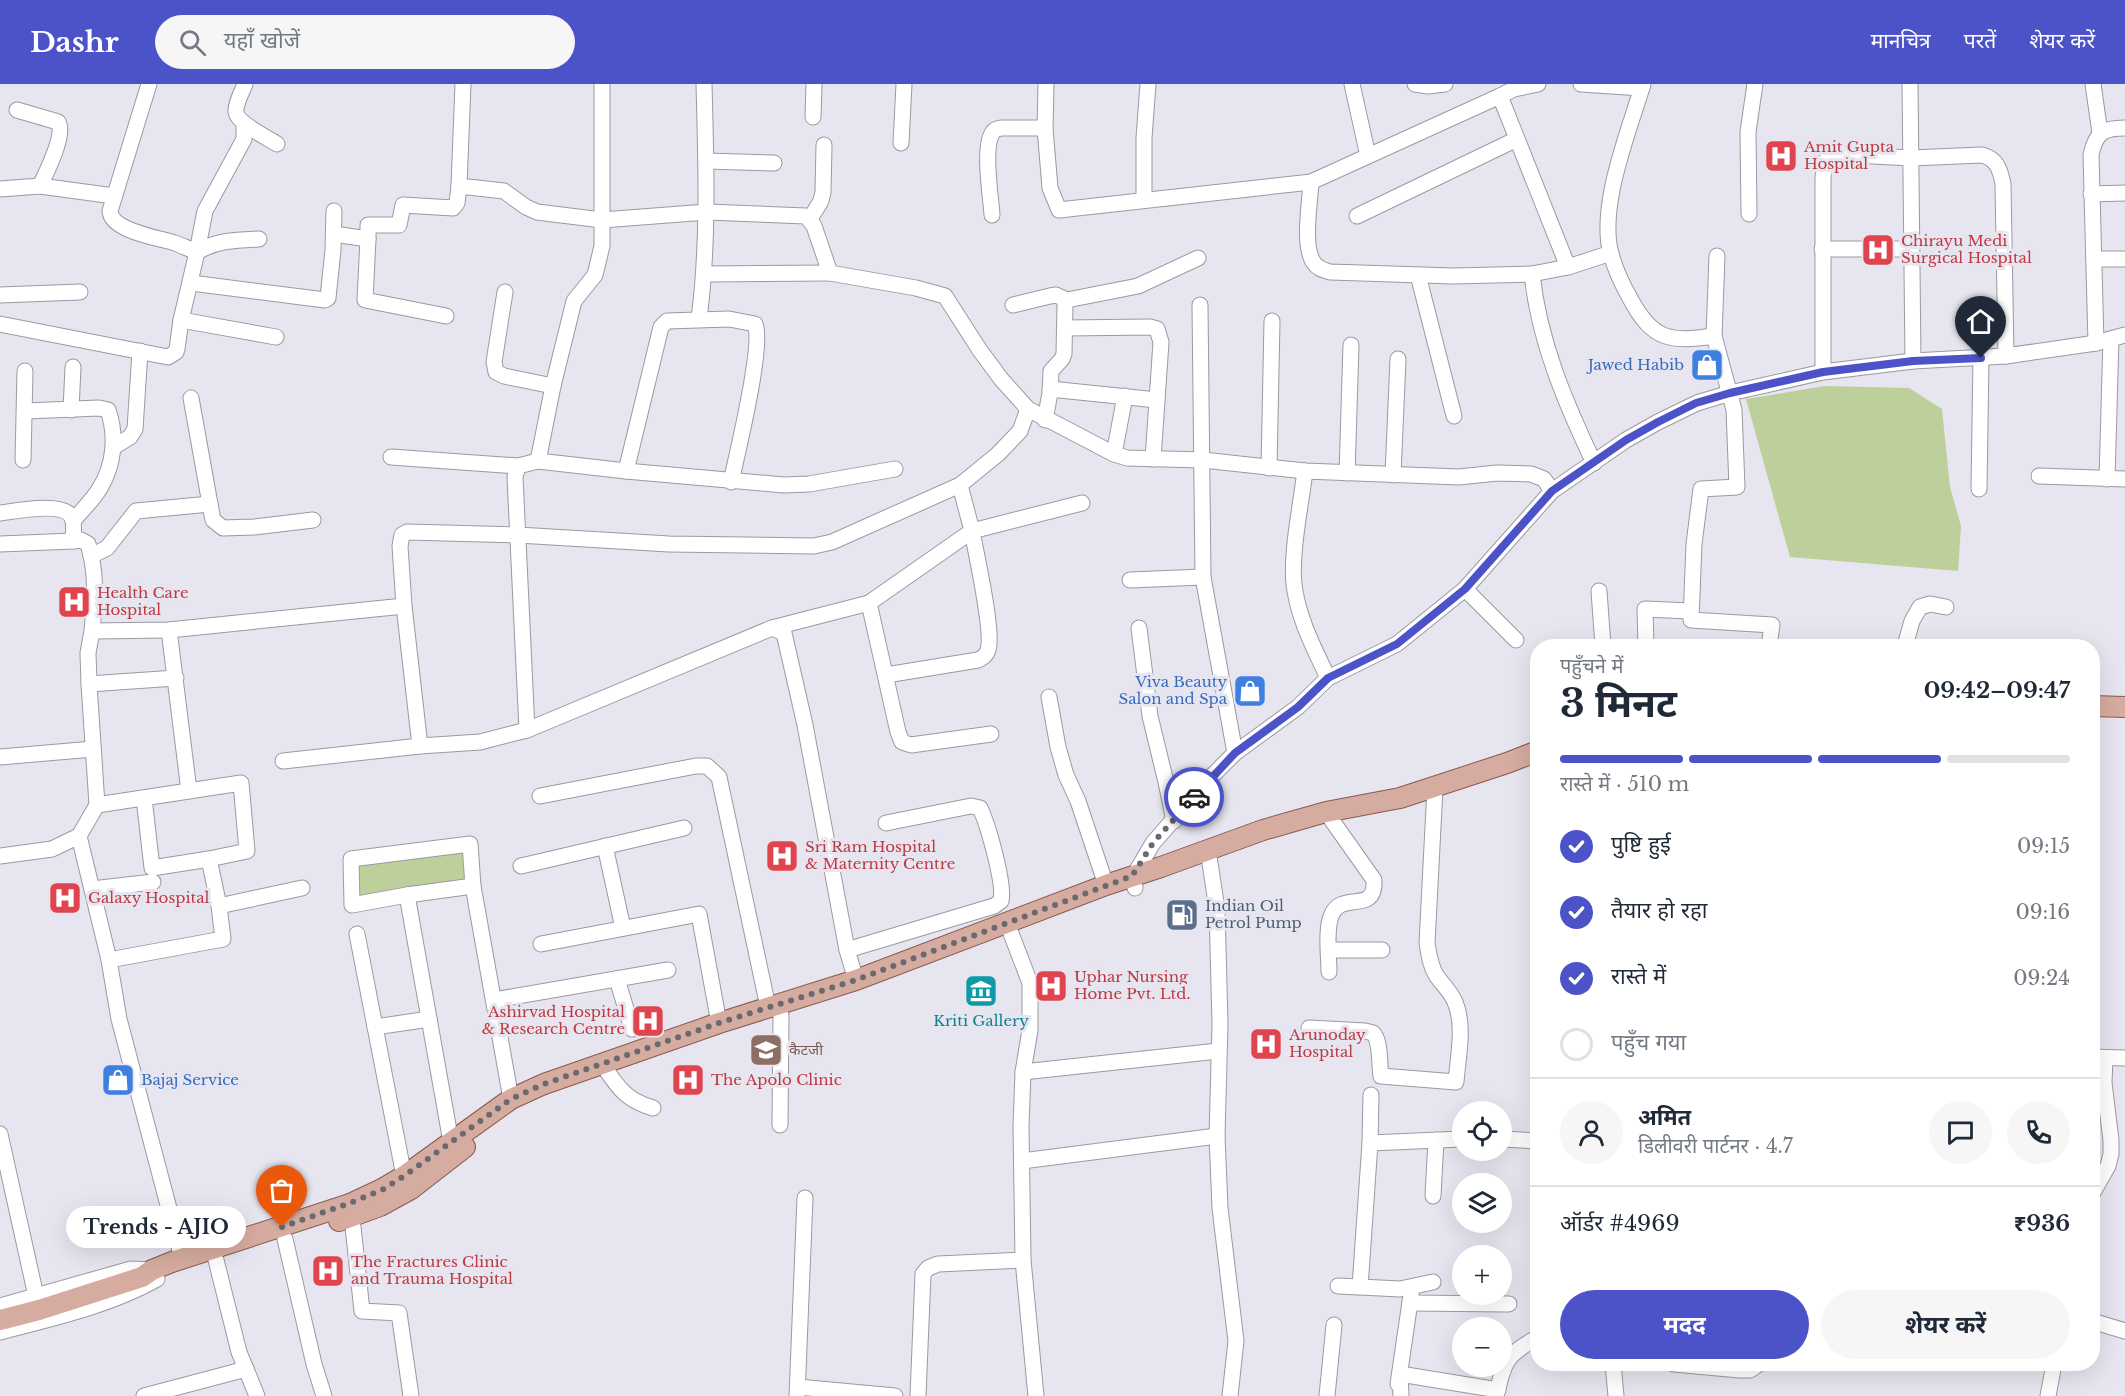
<!DOCTYPE html>
<html lang="hi">
<head>
<meta charset="utf-8">
<style>
  :root { --surface:#fff; --page:#f6f6f7; --text:#1f2937; --muted:#747a83; --line:#e0e1e3; --accent:#4c53c9 }
  body { margin:0; font-family:"Libre Baskerville","Noto Sans Devanagari",serif; background:var(--page); color:var(--text); height:100vh; display:flex; flex-direction:column; font-size:22px; white-space:nowrap }
  * { box-sizing:border-box; margin:0 }
  p { font-size:20px; color:var(--muted) }
  .icon { flex:none; width:33px; height:33px; fill:none; stroke:currentColor; stroke-width:2; stroke-linecap:round; stroke-linejoin:round }
  .map { position:relative; flex:1; overflow:hidden }
  .drawer { position:absolute; left:1530px; top:555px; width:570px; height:732px; display:flex; flex-direction:column; background:var(--surface); border-radius:24px; box-shadow:0 6px 24px #0002 }
  .drawer>* { flex:none }
  .tools { position:absolute; left:1452px; top:1017px; display:grid; gap:12px }
  .tools a { display:grid; place-items:center; width:60px; height:60px; border-radius:50%; background:var(--surface); box-shadow:0 6px 24px #0002; font-size:30px }
  .pin { position:absolute; display:grid; place-items:center; width:51px; height:51px; color:#fff; margin:-62px -26px; border-radius:50% 50% 50% 0; rotate:-45deg; box-shadow:0 0 6px #0007 }
  .pin .icon { rotate:45deg }
  .courier { position:absolute; display:grid; place-items:center; width:60px; height:60px; margin:-30px; border:4px solid #4c53c9; border-radius:50%; background:#fff; color:#222; box-shadow:0 2px 8px #0007 }
  .bubble { position:absolute; height:42px; border-radius:21px; background:var(--surface); box-shadow:0 6px 24px #0002; font-size:20px; font-weight:700; line-height:42px; text-align:center }
  .overview em { font-style:normal; font-weight:700 }
  .overview div { display:flex; flex-direction:column-reverse }
  .overview { display:flex; align-items:center; justify-content:space-between; height:102px; padding:0 30px }
  h1 { font-size:39px; font-weight:700; line-height:45px }
  .bar { display:grid; grid-template-columns:repeat(4,1fr); gap:9px 6px; align-content:center; height:72px; padding:0 30px }
  .bar i { height:8px; border-radius:4px; background:var(--line) }
  .bar .current { background:var(--accent) }
  .bar p { grid-column:span 4 }
  .line { display:flex; align-items:center; gap:15px; padding:0 30px; border-top:2px solid var(--line) }
  .line div { flex:1 }
  .round { display:grid; place-items:center; flex:none; width:63px; height:63px; border-radius:32px; background:var(--page) }
  ol { padding:0 30px; list-style:none }
  li { display:flex; align-items:center; gap:18px; height:66px }
  li p { margin-inline-start:auto }
  li .icon { padding:6px; border-radius:50%; background:var(--accent); color:#fff; stroke-width:4 }
  li:last-child { color:var(--muted) }
  li i { width:33px; height:33px; border:3px solid var(--line); border-radius:50% }
  .button { display:flex; gap:12px; margin-top:auto; padding:12px 30px }
  .button a { flex:1; height:69px; border-radius:36px; background:var(--accent); color:#fff; font-size:24px; font-weight:700; line-height:69px; text-align:center }
  .button a+a { background:var(--page); color:var(--text) }
  header { display:flex; align-items:center; gap:36px; box-sizing:border-box; height:84px; padding:0 30px; background:var(--accent); color:#fff }
  header strong { font-size:28px }
  nav { display:flex; gap:33px; margin-inline-start:auto; font-size:21px }
  .search { width:420px; height:54px; background:var(--page); display:flex; align-items:center; gap:15px; box-sizing:border-box; padding:0 21px; border-radius:33px; color:var(--muted); font-size:22px }
  .map>svg:first-child { display:block }
  .green { fill:#bdd09b }
  .lines { fill:none; stroke-linecap:round; stroke-linejoin:round }
  .minor-casing { stroke:#9b99a2; stroke-width:17 }
  .major-casing { stroke:#88594e; stroke-width:22 }
  .minor { stroke:#fff; stroke-width:15 }
  .major { stroke:#d7aca0; stroke-width:20 }
  .done { stroke:#6a696f; stroke-width:6; stroke-dasharray:0 10.8 }
  .route { stroke:#4c53c9; stroke-width:8 }
  .labels { text-anchor:middle; stroke-width:6; stroke-linejoin:round; paint-order:stroke }
  .health-label { font-size:15px; fill:#be3a42; stroke:#e7e5ef; text-anchor:start }
  .shop-label { font-size:15px; fill:#366cbe; stroke:#e7e5ef; text-anchor:end }
  .service-label { font-size:15px; fill:#4e5e75; stroke:#e7e5ef; text-anchor:start }
  .culture-label { font-size:15px; fill:#0d838f; stroke:#e7e5ef }
  .education-label { font-size:15px; fill:#785e54; stroke:#e7e5ef; text-anchor:start }
</style>
</head>
<body>
<header>
<strong>Dashr</strong>
<div class="search"><svg class="icon" aria-label="search" viewBox="0 0 24 24"><circle cx="10" cy="10" r="6"/><path d="M15 15l6 6"/></svg>यहाँ खोजें</div>
<nav><a>मानचित्र</a><a>परतें</a><a>शेयर करें</a></nav>
</header>
<div class="map">
<svg width="2125" height="1312" viewBox="0 0 2125 1312">
  <rect width="100%" height="100%" fill="#e7e5ef"/>
  <g class="green">
    <polygon points="1825,302 1909,304 1942,325 1950,403 1961,442 1958,487 1790,473 1746,315"/>
    <polygon points="465,761 469,798 352,816 355,775"/>
  </g>
  <g class="lines">
    <defs>
      <g id="minor">
        <path d="M149,0L110,127C111,147 159,154 175,159C182,162 190,165 197,168L205,127L244,55V39"/>
        <path d="M245,0C242,8 235,20 236,28C237,39 268,54 277,60"/>
        <polyline points="463,0 459,102 504,107 526,123 537,128 602,136 602,0"/>
        <path d="M1046,0L1045,44L1050,104L1059,126L1311,98L1500,12L1568,183L1532,190C1539,257 1565,318 1594,379"/>
        <polyline points="1352,0 1368,72"/>
        <polyline points="1415,0 1428,2 1445,0"/>
        <polyline points="1581,0 1642,4"/>
        <path d="M1643,0C1629,47 1598,122 1611,170C1615,185 1623,202 1631,216C1653,257 1671,258 1714,252"/>
        <polyline points="1910,0 1913,277"/>
        <polyline points="2093,0 2100,49"/>
        <polyline points="1500,12 1514,5 1538,0"/>
        <path d="M17,26L58,38C66,50 46,89 40,102"/>
        <polyline points="813,33 814,0"/>
        <polyline points="901,59 904,0"/>
        <polyline points="706,77 774,79"/>
        <path d="M1311,98C1310,119 1302,163 1314,179C1318,185 1324,186 1330,188L1453,192L1532,190"/>
        <polyline points="0,105 40,102 114,112"/>
        <polyline points="2091,110 2125,109"/>
        <polyline points="1144,116 1144,54 1148,0"/>
        <polyline points="1749,130 1748,48 1755,0"/>
        <path d="M992,131C991,113 982,62 993,48C995,45 997,45 1001,44H1045"/>
        <polyline points="1357,132 1517,55"/>
        <polyline points="810,135 821,117 823,108 824,61"/>
        <polyline points="334,150 368,155 368,141 399,141 403,121 453,124 457,119 459,102"/>
        <polyline points="368,155 365,216 446,232"/>
        <polyline points="1822,165 1911,165"/>
        <polyline points="1717,172 1714,252 1734,326 1737,403 1701,405 1694,460 1691,536 1772,541 1769,562"/>
        <polyline points="2094,175 2125,175"/>
        <polyline points="1568,183 1611,169"/>
        <polyline points="705,190 830,189"/>
        <polyline points="1418,191 1454,332"/>
        <polyline points="191,199 325,216 328,214 333,166 334,127"/>
        <polyline points="505,208 494,278 496,288 504,292 553,302"/>
        <polyline points="0,211 80,208"/>
        <polyline points="1013,221 1050,212 1056,211 1067,216"/>
        <polyline points="1200,221 1203,493 1235,669"/>
        <path d="M699,235C709,157 706,79 704,0"/>
        <polyline points="181,236 276,253"/>
        <path d="M0,240L168,273L176,268L177,265L181,236L197,168C218,156 236,156 259,155"/>
        <polyline points="1065,244 1150,243 1157,245 1161,258 1153,375"/>
        <path d="M2096,259L2091,71C2096,48 2103,44 2125,44"/>
        <path d="M1823,288V94C1824,83 1824,72 1836,70L1911,74L1982,71C1997,75 2000,85 2003,100L2006,272"/>
        <polyline points="1050,305 1157,316"/>
        <polyline points="191,314 210,420 213,436 223,444 254,443 313,436"/>
        <polyline points="71,326 73,283"/>
        <path d="M25,327L99,324L108,326C117,352 114,381 100,404C93,416 82,426 73,437"/>
        <polyline points="1045,336 1050,309 1051,287 1062,275 1064,270 1065,221 1067,216 1138,202 1198,174"/>
        <polyline points="115,362 130,353 135,345 140,267"/>
        <polyline points="1114,370 1125,312"/>
        <polyline points="391,373 518,382"/>
        <polyline points="23,376 25,287"/>
        <polyline points="538,377 553,302 574,217 595,191 602,162 602,136 707,128 806,132 814,142 830,189 916,204 945,212 979,265 1001,295 1028,325 1114,370 1127,374 1203,376 1305,387 1459,393 1497,389 1531,390 1544,395 1552,407"/>
        <polyline points="1269,384 1272,237"/>
        <polyline points="626,387 784,401 809,400 895,385"/>
        <path d="M1305,387C1301,421 1289,476 1295,507C1300,538 1315,566 1328,594"/>
        <polyline points="1347,389 1351,261"/>
        <polyline points="1393,391 1398,275"/>
        <polyline points="2039,392 2125,395"/>
        <polyline points="2107,395 2111,255"/>
        <path d="M731,398C737,370 764,261 755,240L729,235L667,237L661,243L626,387L538,377L518,382L515,393L527,646L772,544L784,549L805,641L847,866L856,896"/>
        <polyline points="1979,405 1981,274"/>
        <path d="M0,429C15,427 65,417 72,434C75,440 73,450 73,457L81,456L88,460C97,488 95,517 92,547"/>
        <polyline points="0,460 73,457"/>
        <polyline points="91,472 107,464 136,427 210,420"/>
        <polyline points="1130,496 1203,493"/>
        <polyline points="1465,505 1516,556"/>
        <polyline points="1599,507 1603,562"/>
        <polyline points="869,519 898,648 902,658 911,661 991,650"/>
        <polyline points="772,544 869,519 972,447 960,401 998,370 1020,347 1028,325"/>
        <polyline points="1139,544 1150,632 1166,698 1174,737"/>
        <polyline points="169,546 189,707"/>
        <polyline points="1646,562 1645,525 1690,527"/>
        <polyline points="1905,562 1912,537 1920,523 1930,520 1946,523"/>
        <path d="M886,591L978,576C983,573 986,572 988,566C994,548 976,470 972,447L1082,419"/>
        <polyline points="89,600 88,569 92,547 169,546 404,522"/>
        <polyline points="1049,613 1058,663 1066,691 1078,717 1106,801"/>
        <polyline points="527,646 480,658 420,662 404,522 400,462 402,451 407,448 518,451 669,460 814,462 832,458 960,401"/>
        <polyline points="0,673 93,665"/>
        <polyline points="283,677 420,662"/>
        <polyline points="540,712 696,682 707,682 719,693 768,923"/>
        <polyline points="144,714 152,784 209,775"/>
        <polyline points="97,721 89,600 176,594"/>
        <path d="M1326,728L1374,796C1376,831 1342,807 1332,830C1325,844 1329,873 1329,888"/>
        <polyline points="605,762 623,844"/>
        <polyline points="1208,766 1217,825 1220,940 1217,1052 1220,1124 1236,1257 1230,1312"/>
        <polyline points="0,772 52,765 79,752"/>
        <polyline points="521,782 684,744"/>
        <polyline points="1135,804 1133,793 1153,759 1207,697 1235,669 1298,623 1328,594 1397,560 1465,505 1552,407 1626,356 1658,338 1697,319 1730,309 1823,288 1913,277 2006,272 2096,259 2125,251"/>
        <polyline points="92,805 153,798"/>
        <polyline points="407,811 352,821 351,775 470,760 473,802"/>
        <polyline points="219,822 302,804"/>
        <polyline points="357,850 404,1092"/>
        <polyline points="541,860 699,830 719,939"/>
        <path d="M847,866L994,822L1001,817C1005,800 988,741 980,724L971,722L886,739"/>
        <polyline points="1329,866 1382,866"/>
        <polyline points="109,876 223,855 219,822 209,775 247,767 241,699 97,721 79,752 109,876 119,935 182,1174"/>
        <polyline points="617,895 632,945"/>
        <polyline points="494,916 668,886"/>
        <polyline points="375,943 429,935"/>
        <path d="M1309,944L1365,947L1373,949C1381,957 1379,980 1381,992L1456,998C1458,973 1465,941 1455,918C1451,908 1442,900 1436,891C1430,881 1429,871 1427,859L1435,704"/>
        <polyline points="2092,973 2125,974"/>
        <path d="M602,980C618,1003 625,1016 653,1024"/>
        <polyline points="1023,988 1218,967"/>
        <polyline points="780,1041 781,931"/>
        <polyline points="0,1050 36,1212"/>
        <polyline points="1502,1055 1538,1057"/>
        <polyline points="451,1058 407,811 473,802 511,1015"/>
        <polyline points="1370,1059 1371,1011"/>
        <polyline points="1022,1077 1217,1052"/>
        <polyline points="2092,1110 2108,1082 2111,1070 2111,1056 2104,999 2105,974"/>
        <polyline points="1433,1112 1436,1056"/>
        <polyline points="351,1124 362,1227 399,1229 411,1312"/>
        <polyline points="285,1155 314,1280 324,1312"/>
        <polyline points="216,1176 239,1268 257,1312"/>
        <polyline points="1023,1176 1036,1312"/>
        <polyline points="1338,1202 1360,1203 1370,1059 1462,1055"/>
        <polyline points="1360,1203 1400,1205 1433,1198"/>
        <polyline points="1410,1219 1509,1220"/>
        <polyline points="0,1222 131,1185 152,1186"/>
        <polyline points="2092,1237 2125,1247"/>
        <path d="M0,1248C53,1234 109,1222 157,1195"/>
        <polyline points="1613,1280 1616,1312"/>
        <polyline points="1674,1280 1740,1286 1750,1286 1759,1280"/>
        <polyline points="1398,1300 1412,1204"/>
        <polyline points="798,1303 895,1312"/>
        <polyline points="144,1312 246,1285"/>
        <polyline points="797,1312 805,1114"/>
        <polyline points="918,1312 923,1190 928,1184 938,1180 1023,1176 1021,1043 1023,988 1030,946 1030,899 1007,839"/>
        <polyline points="1327,1312 1334,1241"/>
        <polyline points="1401,1312 1400,1290 1498,1306"/>
        <path d="M1496,1312C1505,1276 1505,1272 1538,1253"/>
        <polyline points="2048,1312 2054,1280"/>
      </g>
      <g id="major">
        <polyline points="2092,622 2125,623"/>
        <polyline points="339,1137 380,1122 411,1105 465,1063"/>
        <polyline points="0,1236 39,1226 142,1193 152,1186 172,1178 350,1120 382,1105 404,1092 511,1015 544,1000 719,939 856,896 1106,801 1161,783 1263,746 1326,728 1400,714 1507,679 1538,667"/>
      </g>
    </defs>
    <use href="#minor" class="minor-casing"/>
    <use href="#major" class="major-casing"/>
    <use href="#minor" class="minor"/>
    <use href="#major" class="major"/>
  </g>
  <g class="lines">
    <polyline class="done" points="282,1143 350,1119 382,1106 404,1092 511,1015 544,1000 719,939 856,896 1132,792 1153,759 1194,713"/>
    <polyline class="route" points="1194,713 1235,669 1298,623 1328,594 1397,560 1465,505 1552,407 1626,356 1658,338 1696,319 1730,309 1823,288 1913,277 1981,274"/>
  </g>
  <defs>
    <symbol id="hospital-square" viewBox="-11 -11 22 22"><rect x="-9" y="-9" width="18" height="18" rx="4" fill="#e0444e" stroke="#e7e5ef"/><path d="M-5-5h3v3.5h4V-5h3V5h-3V1.5h-4V5h-3Z" fill="#fff"/></symbol>
    <symbol id="shop-square" viewBox="-11 -11 22 22"><rect x="-9" y="-9" width="18" height="18" rx="4" fill="#3f7fe0" stroke="#e7e5ef"/><path d="M-5-2.5h2.3a2.7 3.5 0 0 1 5.4 0H5L5.5 6h-11ZM-1.5-2.5h3a1.5 2.3 0 0 0-3 0Z" fill="#fff"/></symbol>
    <symbol id="fuel-square" viewBox="-11 -11 22 22"><rect x="-9" y="-9" width="18" height="18" rx="4" fill="#5c6f8a" stroke="#e7e5ef"/><path d="M-5.5-6h7V0h2V4h1.3V-2.5L3-4.5l.8-.8L6-3V5H2.5V1h-1V6h-7ZM-4.2-4.7v3.2H.2V-4.7Z" fill="#fff"/></symbol>
    <symbol id="museum-square" viewBox="-11 -11 22 22"><rect x="-9" y="-9" width="18" height="18" rx="4" fill="#0f9aa8" stroke="#e7e5ef"/><path d="M0-6L6-3V-2H-6V-3ZM-5-1h2V3h-2ZM-1-1h2V3h-2ZM3-1h2V3H3ZM-6 4H6V6H-6Z" fill="#fff"/></symbol>
    <symbol id="school-square" viewBox="-11 -11 22 22"><rect x="-9" y="-9" width="18" height="18" rx="4" fill="#8d6e63" stroke="#e7e5ef"/><path d="M0-5L7-2L0 1L-7-2ZM-4 1L0 2.5L4 1V4Q0 6-4 4Z" fill="#fff"/></symbol>
  </defs>
  <g fill-rule="evenodd">
    <use href="#hospital-square" x="1762" y="53" width="38" height="38"/>
    <use href="#hospital-square" x="1859" y="147" width="38" height="38"/>
    <use href="#shop-square" x="1688" y="262" width="38" height="38"/>
    <use href="#hospital-square" x="55" y="499" width="38" height="38"/>
    <use href="#shop-square" x="1231" y="588" width="38" height="38"/>
    <use href="#hospital-square" x="763" y="753" width="38" height="38"/>
    <use href="#hospital-square" x="46" y="795" width="38" height="38"/>
    <use href="#fuel-square" x="1163" y="812" width="38" height="38"/>
    <use href="#hospital-square" x="1032" y="883" width="38" height="38"/>
    <use href="#museum-square" x="962" y="888" width="38" height="38"/>
    <use href="#hospital-square" x="629" y="918" width="38" height="38"/>
    <use href="#hospital-square" x="1247" y="941" width="38" height="38"/>
    <use href="#school-square" x="747" y="947" width="38" height="38"/>
    <use href="#shop-square" x="99" y="977" width="38" height="38"/>
    <use href="#hospital-square" x="669" y="977" width="38" height="38"/>
    <use href="#hospital-square" x="309" y="1168" width="38" height="38"/>
  </g>
  <g class="labels">
    <g class="health-label">
      <text x="1804" y="68">Amit Gupta<tspan x="1804" dy="17">Hospital</tspan></text>
      <text x="1901" y="162">Chirayu Medi<tspan x="1901" dy="17">Surgical Hospital</tspan></text>
      <text x="97" y="514">Health Care<tspan x="97" dy="17">Hospital</tspan></text>
      <text x="805" y="768">Sri Ram Hospital<tspan x="805" dy="17">&amp; Maternity Centre</tspan></text>
      <text x="88" y="819">Galaxy Hospital</text>
      <text x="1074" y="898">Uphar Nursing<tspan x="1074" dy="17">Home Pvt. Ltd.</tspan></text>
      <text x="625" y="933" text-anchor="end">Ashirvad Hospital<tspan x="625" dy="17">&amp; Research Centre</tspan></text>
      <text x="1289" y="956">Arunoday<tspan x="1289" dy="17">Hospital</tspan></text>
      <text x="711" y="1001">The Apolo Clinic</text>
      <text x="351" y="1183">The Fractures Clinic<tspan x="351" dy="17">and Trauma Hospital</tspan></text>
    </g>
    <g class="shop-label">
      <text x="1684" y="286">Jawed Habib</text>
      <text x="1227" y="603">Viva Beauty<tspan x="1227" dy="17">Salon and Spa</tspan></text>
      <text x="141" y="1001" text-anchor="start">Bajaj Service</text>
    </g>
    <g class="service-label">
      <text x="1205" y="827">Indian Oil<tspan x="1205" dy="17">Petrol Pump</tspan></text>
    </g>
    <g class="culture-label">
      <text x="981" y="942">Kriti Gallery</text>
    </g>
    <g class="education-label">
      <text x="789" y="971">कैटजी</text>
    </g>
  </g>
</svg>
<div class="tools">
<a><svg class="icon" aria-label="locate" viewBox="0 0 24 24"><circle cx="12" cy="12" r="6"/><path d="M12 2v4M12 18v4M2 12h4M18 12h4"/></svg></a>
<a><svg class="icon" aria-label="layers" viewBox="0 0 24 24"><path d="M12 4l9 5-9 5-9-5zM3 14l9 5 9-5"/></svg></a>
<a>+</a>
<a>−</a>
</div>
<div class="pin" style="left:282px;top:1143px;background:#ea580c"><svg class="icon" aria-label="bag" viewBox="0 0 24 24"><path d="M5 8h14l-1 12H6zM9 8a3 3 0 0 1 6 0"/></svg></div>
<div class="pin" style="left:1981px;top:274px;background:#1f2937"><svg class="icon" aria-label="home" viewBox="0 0 24 24"><path d="M3 11l9-7 9 7M6 9v11h12V9"/></svg></div>
<div class="courier" style="left:1194px;top:713px"><svg class="icon" aria-label="car" viewBox="0 0 24 24"><path d="M5 17H2v-5l4-1 3-4h7l3 4 3 1v5h-3M9 17h6M6 11h13"/><circle cx="7" cy="17" r="2"/><circle cx="17" cy="17" r="2"/></svg></div>
<div class="bubble" style="left:66px;top:1122px;width:180px">Trends - AJIO</div>
<section class="drawer">
<div class="overview"><div><h1>3 मिनट</h1><p>पहुँचने में</p></div><em>09:42–09:47</em></div>
<div class="bar"><i class="current"></i><i class="current"></i><i class="current"></i><i></i><p>रास्ते में · 510 m</p></div>
<ol>
<li><svg class="icon" aria-label="check" viewBox="0 0 24 24"><path d="M5 12l5 5 9-10"/></svg>पुष्टि हुई<p>09:15</p></li>
<li><svg class="icon" aria-label="check" viewBox="0 0 24 24"><path d="M5 12l5 5 9-10"/></svg>तैयार हो रहा<p>09:16</p></li>
<li><svg class="icon" aria-label="check" viewBox="0 0 24 24"><path d="M5 12l5 5 9-10"/></svg>रास्ते में<p>09:24</p></li>
<li><i></i>पहुँच गया</li>
</ol>
<div class="line" style="height:108px"><a class="round"><svg class="icon" aria-label="person" viewBox="0 0 24 24"><circle cx="12" cy="8" r="4"/><path d="M4 21q1-7 8-7t8 7"/></svg></a><div><b>अमित</b><p>डिलीवरी पार्टनर · 4.7</p></div><a class="round"><svg class="icon" aria-label="chat" viewBox="0 0 24 24"><path d="M4 5h16v11H9l-5 4z"/></svg></a><a class="round"><svg class="icon" aria-label="phone" viewBox="0 0 24 24"><path d="M5 4h4l2 5-3 2q2 4 5 5l2-3 5 2v4C11 20 4 13 5 4z"/></svg></a></div>
<div class="line" style="height:78px"><div>ऑर्डर #4969</div><b>₹936</b></div>
<div class="button"><a>मदद</a><a>शेयर करें</a></div>
</section>
</div>
</body>
</html>
